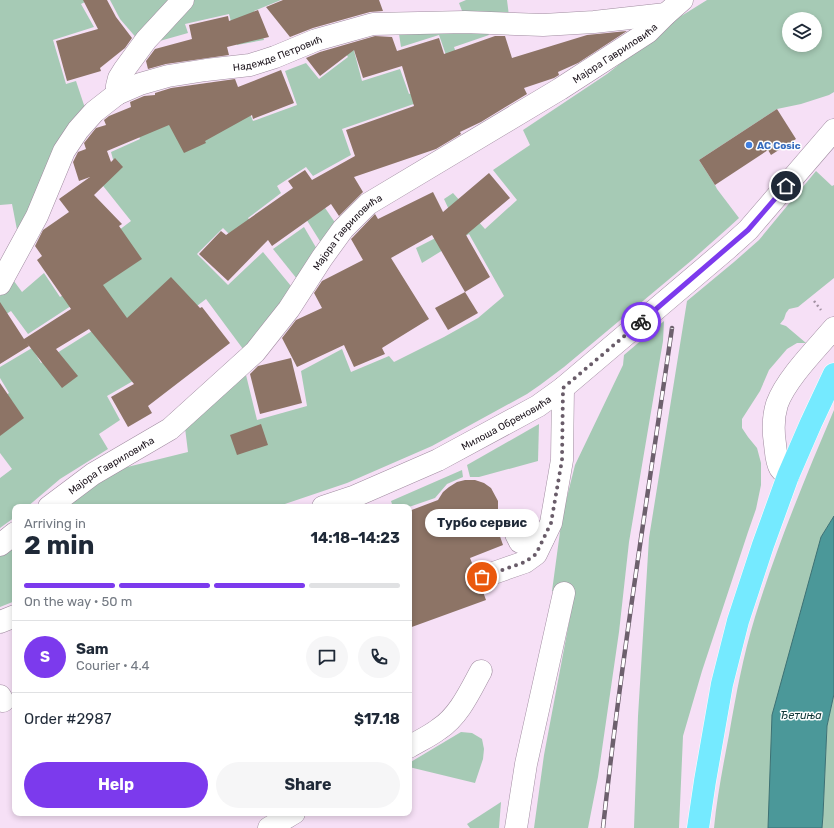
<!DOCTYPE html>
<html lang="en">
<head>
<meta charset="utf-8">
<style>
  :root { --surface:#fff; --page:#f6f6f7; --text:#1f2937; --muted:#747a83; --line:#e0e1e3; --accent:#7c3aed }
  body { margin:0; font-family:Rubik,sans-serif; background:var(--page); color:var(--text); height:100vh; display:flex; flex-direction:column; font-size:15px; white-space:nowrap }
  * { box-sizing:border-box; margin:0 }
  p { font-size:13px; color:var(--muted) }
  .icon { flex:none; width:22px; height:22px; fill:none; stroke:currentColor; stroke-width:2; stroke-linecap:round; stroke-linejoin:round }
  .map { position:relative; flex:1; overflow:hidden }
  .sheet { position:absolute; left:12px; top:504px; width:400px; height:312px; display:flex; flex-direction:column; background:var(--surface); border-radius:8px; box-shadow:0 2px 6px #0003 }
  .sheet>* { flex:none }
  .tools { position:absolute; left:782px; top:12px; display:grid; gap:8px }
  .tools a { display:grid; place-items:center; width:40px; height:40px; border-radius:50%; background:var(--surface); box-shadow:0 2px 6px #0003; font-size:20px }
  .pin { position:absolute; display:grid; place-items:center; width:34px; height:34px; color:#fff; margin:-17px; border:2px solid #fff; border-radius:50%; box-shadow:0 1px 4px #0007 }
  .courier { position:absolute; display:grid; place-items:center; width:40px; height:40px; margin:-20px; border:3px solid #7c3aed; border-radius:50%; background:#fff; color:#222; box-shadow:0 1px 5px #0007 }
  .bubble { position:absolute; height:28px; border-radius:14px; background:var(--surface); box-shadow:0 2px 6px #0003; font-size:13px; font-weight:700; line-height:28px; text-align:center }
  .overview em { font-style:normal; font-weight:700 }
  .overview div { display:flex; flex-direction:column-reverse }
  .overview { display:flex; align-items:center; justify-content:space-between; height:68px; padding:0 12px }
  h1 { font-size:26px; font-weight:700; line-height:30px }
  .bar { display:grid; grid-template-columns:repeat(4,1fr); gap:6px 4px; align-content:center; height:48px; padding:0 12px }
  .bar i { height:5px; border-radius:3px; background:var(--line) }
  .bar .current { background:var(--accent) }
  .bar p { grid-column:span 4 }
  .line { display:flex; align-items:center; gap:10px; padding:0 12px; border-top:1px solid var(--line) }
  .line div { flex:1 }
  .round { display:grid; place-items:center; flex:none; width:42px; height:42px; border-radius:21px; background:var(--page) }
  .action { display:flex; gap:8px; margin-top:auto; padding:8px 12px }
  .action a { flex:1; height:46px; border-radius:24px; background:var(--accent); color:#fff; font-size:16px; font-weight:700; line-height:46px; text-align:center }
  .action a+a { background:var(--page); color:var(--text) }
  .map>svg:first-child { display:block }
  .green { fill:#a6cab5; fill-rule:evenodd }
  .water { fill:#4b9899; stroke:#3d7174 }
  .building { fill:#8d7466 }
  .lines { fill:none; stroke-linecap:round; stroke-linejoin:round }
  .minor-casing { stroke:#a08ca0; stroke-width:23 }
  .major-casing { stroke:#fff; stroke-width:23 }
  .path { stroke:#a291a2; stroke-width:2.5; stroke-dasharray:2 3; stroke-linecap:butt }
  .minor { stroke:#fff; stroke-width:22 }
  .major { stroke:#75eaff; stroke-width:22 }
  .rail-casing { stroke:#6d606d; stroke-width:4.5 }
  .rail { stroke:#fff; stroke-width:3; stroke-dasharray:9; stroke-linecap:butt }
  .done { stroke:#695c69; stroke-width:4; stroke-dasharray:0 7.2 }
  .route { stroke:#7c3aed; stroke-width:5 }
  .shop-dot { fill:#3f7fe0; stroke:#fff; stroke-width:1.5 }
  .labels { text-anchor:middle; stroke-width:3; stroke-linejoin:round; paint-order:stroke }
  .street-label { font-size:10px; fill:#1d151d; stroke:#fff }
  .shop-label { font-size:10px; font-weight:bold; fill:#366cbe; stroke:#fff; text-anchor:start }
  .water-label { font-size:11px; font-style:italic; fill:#113737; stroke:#fff }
</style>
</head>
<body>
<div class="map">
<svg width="834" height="828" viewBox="0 0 834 828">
  <rect width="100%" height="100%" fill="#f6e0f6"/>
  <g class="green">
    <polygon points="0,0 89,0 81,4 94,27 53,40 66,84 76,81 86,111 18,235 12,204 0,205"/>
    <polygon points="110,0 177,0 139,41 120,19"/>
    <polygon points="190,0 281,0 254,11 264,40 237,45 229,14 185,24 188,33 149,44"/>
    <polygon points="466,0 507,0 509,16 464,16 459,3"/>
    <path d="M707,0H834V92L829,95L801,104L777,109L699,160L715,185L717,189L739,218L728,228L692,260L564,367L540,385L527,394L432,446L347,483L276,507H59L107,472L188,452L185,428L246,375L257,420L307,406L301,371L342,349L351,372L389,356L394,362L444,337L478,318L504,296L469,234L422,263L416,248L457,227L444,199L453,193L485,229L517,200L493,170L530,145L523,130L607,74L678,18ZM789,19H815V45H789Z"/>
    <polygon points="486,30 489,35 454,47 477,112 448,92 342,129 351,155 313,176 306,167 277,186 281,193 248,218 258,231 239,244 223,228 197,254 228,285 263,252 291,286 264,328 243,349 206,299 167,329 133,381 107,396 120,420 99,434 108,449 60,479 27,507 15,507 15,517 0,528 0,478 12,469 0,453 0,400 9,393 0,378 0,367 32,348 41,363 92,331 74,304 28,334 11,311 0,318 0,296 11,277 22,292 44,273 60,297 97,273 86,255 131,221 96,177 116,170 111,152 140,139 136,128 242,96 253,121 297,105 285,71 306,63 319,79 348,57 341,46 353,47 362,81 400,69 409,94 454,78 439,35 401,47 399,34"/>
    <polygon points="816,171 832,186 834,185 834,278 798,307 789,309 786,313 784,319 780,324 786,326 806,343 797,343 787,349 769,370 760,391 742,419 742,428 748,437 757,448 761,463 761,485 756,509 748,532 702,671 683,736 679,828 634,828 638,716 649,538 687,301 734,262 759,240"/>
    <polygon points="321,202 338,227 323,246 303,214"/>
    <polygon points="304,227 318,251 297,279 273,249"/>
    <polygon points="664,321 663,341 629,542 619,632 598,777 588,828 534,828 544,755 574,596 552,591 562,517 575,465 623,365 624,355"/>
    <path d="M834,410V516L821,537L769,817L768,828H714C717,797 723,766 729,735C736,695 743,656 755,617C777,546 805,478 834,410Z"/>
    <polygon points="539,424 538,461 479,477 470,477 467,465"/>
    <polygon points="462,470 463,477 447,484 435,498 409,507 393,507 391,501"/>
    <polygon points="15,542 15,601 0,607 0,552"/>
    <polygon points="834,694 834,828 822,828 823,815 827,726"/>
    <polygon points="461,732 472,733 482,739 484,749 483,759 475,783 409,767 409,763"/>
    <polygon points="501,802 499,828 470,828 467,824"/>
  </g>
  <polygon class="water" points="834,516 834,694 827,726 823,815 822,828 768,828 772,715 821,537"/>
  <g class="building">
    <polygon points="83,0 107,0 116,17 132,38 125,48 100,68 101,71 67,81 56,41 98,29"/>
    <polygon points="283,0 379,0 383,11 370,12 313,28 290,37 266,7"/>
    <polygon points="258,10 269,37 227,47 229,55 166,64 148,69 146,61 155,49 192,39 189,25 228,16 229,21"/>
    <polygon points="627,31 578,63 558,72 559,75 554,78 524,88 527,94 481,122 460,132 461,134 436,149 354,177 363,192 339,216 331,204 272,246 268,240 228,281 199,254 221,231 226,235 293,188 288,181 305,170 312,180 355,156 346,130 414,106 402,66 363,78 354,50 320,76 306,58 320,52 375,36 392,37 397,51 439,38 444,54 495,36 505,36 512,58 587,35"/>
    <polygon points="281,70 294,103 253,119 252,115 205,141 206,143 184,153 169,125 107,151 111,162 115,158 123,167 94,195 122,224 119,226 142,259 103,285 127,318 171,277 200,308 202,307 230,343 148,406 152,413 128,427 111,397 134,384 89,329 56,349 78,376 62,388 26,342 29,346 0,364 0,302 24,339 71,309 37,260 42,256 35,246 43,230 69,212 59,199 90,177 79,181 73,162 78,152 86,149 84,143 96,128 106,125 104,120 109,116 131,107 130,102 144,96 155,95 155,93 171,88 235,79 238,87"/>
    <polygon points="777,109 796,139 771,155 768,150 715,185 699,160"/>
    <polygon points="489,173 510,198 466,235 490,277 465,292 432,235 391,258 429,319 382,348 385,354 354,367 344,345 297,367 282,338 296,320 322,308 314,293 322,281 363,260 351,239 353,237 375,214 378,219 433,192 443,212"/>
    <polygon points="465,292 478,313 448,330 435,308"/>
    <polygon points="291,358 302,403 260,414 250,374 258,366"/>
    <polygon points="0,383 24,418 0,436"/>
    <polygon points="261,424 268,445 237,455 230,435"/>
    <polygon points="465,480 475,480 484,483 491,488 498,501 498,509 495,522 503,545 470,558 474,568 470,574 470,581 474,587 479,589 482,589 486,600 409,628 409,511 438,500 443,492 449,487 457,482"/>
  </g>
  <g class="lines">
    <defs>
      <g id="minor">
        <polyline points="117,94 117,86 119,78 124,70 146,40 183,0"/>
        <path id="s1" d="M0,284L37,216L64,151L78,130L94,112L117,94L140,84L168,76L206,70L250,65L275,57L316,40L373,24L465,22L543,25L594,22L666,14"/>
        <path d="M788,476C786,474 782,471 780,468C776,461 776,451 775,444C773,431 773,417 777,404C786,379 816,349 834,328"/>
        <path id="s2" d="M49,507L93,474L170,429L255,352L289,309L322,258L343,229L368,204L560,89L648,32L666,14L682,0"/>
        <path id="s3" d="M323,507L353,497L438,460L538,406L563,388L728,248L748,230L834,130"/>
        <polyline points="516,534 520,542 528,545 543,539"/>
        <polyline points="0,545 15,533"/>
        <polyline points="482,577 525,562 536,554 551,523 562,460 563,388"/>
        <polyline points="0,622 15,616"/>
        <polyline points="0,696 3,701"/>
        <path d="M409,747C419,741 430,736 439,729C459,716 470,691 481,671"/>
        <polyline points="269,828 294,813"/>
        <polyline points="516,828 526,764 564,593"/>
      </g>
      <polyline id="major" points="698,828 705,781 722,684 738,621 763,545 788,476 811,423 834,374"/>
    </defs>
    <use href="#minor" class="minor-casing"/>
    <use href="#major" class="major-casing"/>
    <polyline class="path" points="814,301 821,310"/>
    <use href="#minor" class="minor"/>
    <use href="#major" class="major"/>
    <defs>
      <path id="rail" d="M603,828C621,661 648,494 672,328"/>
    </defs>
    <use href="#rail" class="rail-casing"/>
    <use href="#rail" class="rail"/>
  </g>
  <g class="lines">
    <polyline class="done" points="482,577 525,562 536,554 551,523 562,460 563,388 641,322"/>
    <polyline class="route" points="641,322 748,230 786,186"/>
  </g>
  <circle class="shop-dot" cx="749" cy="145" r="4"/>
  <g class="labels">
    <g class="street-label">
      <text dy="4" stroke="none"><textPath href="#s1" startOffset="393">Надежде Петровић</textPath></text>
      <text dy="4" stroke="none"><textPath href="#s2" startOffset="735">Мајора Гавриловића</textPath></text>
      <text dy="4" stroke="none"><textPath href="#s2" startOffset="411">Мајора Гавриловића</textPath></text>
      <text dy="4" stroke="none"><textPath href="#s3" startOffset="202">Милоша Обреновића</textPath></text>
      <text dy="4" stroke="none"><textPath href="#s2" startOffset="75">Мајора Гавриловића</textPath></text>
    </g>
    <g class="shop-label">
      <text x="757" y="149">AC Cosic</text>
    </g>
    <g class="water-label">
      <text x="801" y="719">Ђетиња</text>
    </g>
  </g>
</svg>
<div class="tools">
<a><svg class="icon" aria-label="layers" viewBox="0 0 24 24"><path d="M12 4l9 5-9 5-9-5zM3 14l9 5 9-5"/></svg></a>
</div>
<div class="pin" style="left:482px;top:577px;background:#ea580c"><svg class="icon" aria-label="bag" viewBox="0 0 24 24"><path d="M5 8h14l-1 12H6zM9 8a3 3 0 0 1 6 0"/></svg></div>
<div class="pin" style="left:786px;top:186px;background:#1f2937"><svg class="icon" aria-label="home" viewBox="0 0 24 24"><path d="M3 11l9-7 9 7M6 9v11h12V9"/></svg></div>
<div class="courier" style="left:641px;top:322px"><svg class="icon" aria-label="bike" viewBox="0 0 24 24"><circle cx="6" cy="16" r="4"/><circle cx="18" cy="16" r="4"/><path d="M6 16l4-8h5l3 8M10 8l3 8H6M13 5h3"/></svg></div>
<div class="bubble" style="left:425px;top:509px;width:114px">Турбо сервис</div>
<section class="sheet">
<div class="overview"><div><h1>2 min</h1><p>Arriving in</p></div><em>14:18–14:23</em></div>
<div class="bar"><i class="current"></i><i class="current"></i><i class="current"></i><i></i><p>On the way · 50 m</p></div>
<div class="line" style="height:72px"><b class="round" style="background:var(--accent);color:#fff">S</b><div><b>Sam</b><p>Courier · 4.4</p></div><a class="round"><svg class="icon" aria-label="chat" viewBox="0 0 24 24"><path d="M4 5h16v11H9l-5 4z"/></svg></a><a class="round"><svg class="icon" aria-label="phone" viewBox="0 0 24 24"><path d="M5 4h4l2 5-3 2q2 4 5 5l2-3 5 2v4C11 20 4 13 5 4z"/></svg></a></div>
<div class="line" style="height:52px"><div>Order #2987</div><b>$17.18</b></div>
<div class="action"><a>Help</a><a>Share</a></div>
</section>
</div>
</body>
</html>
